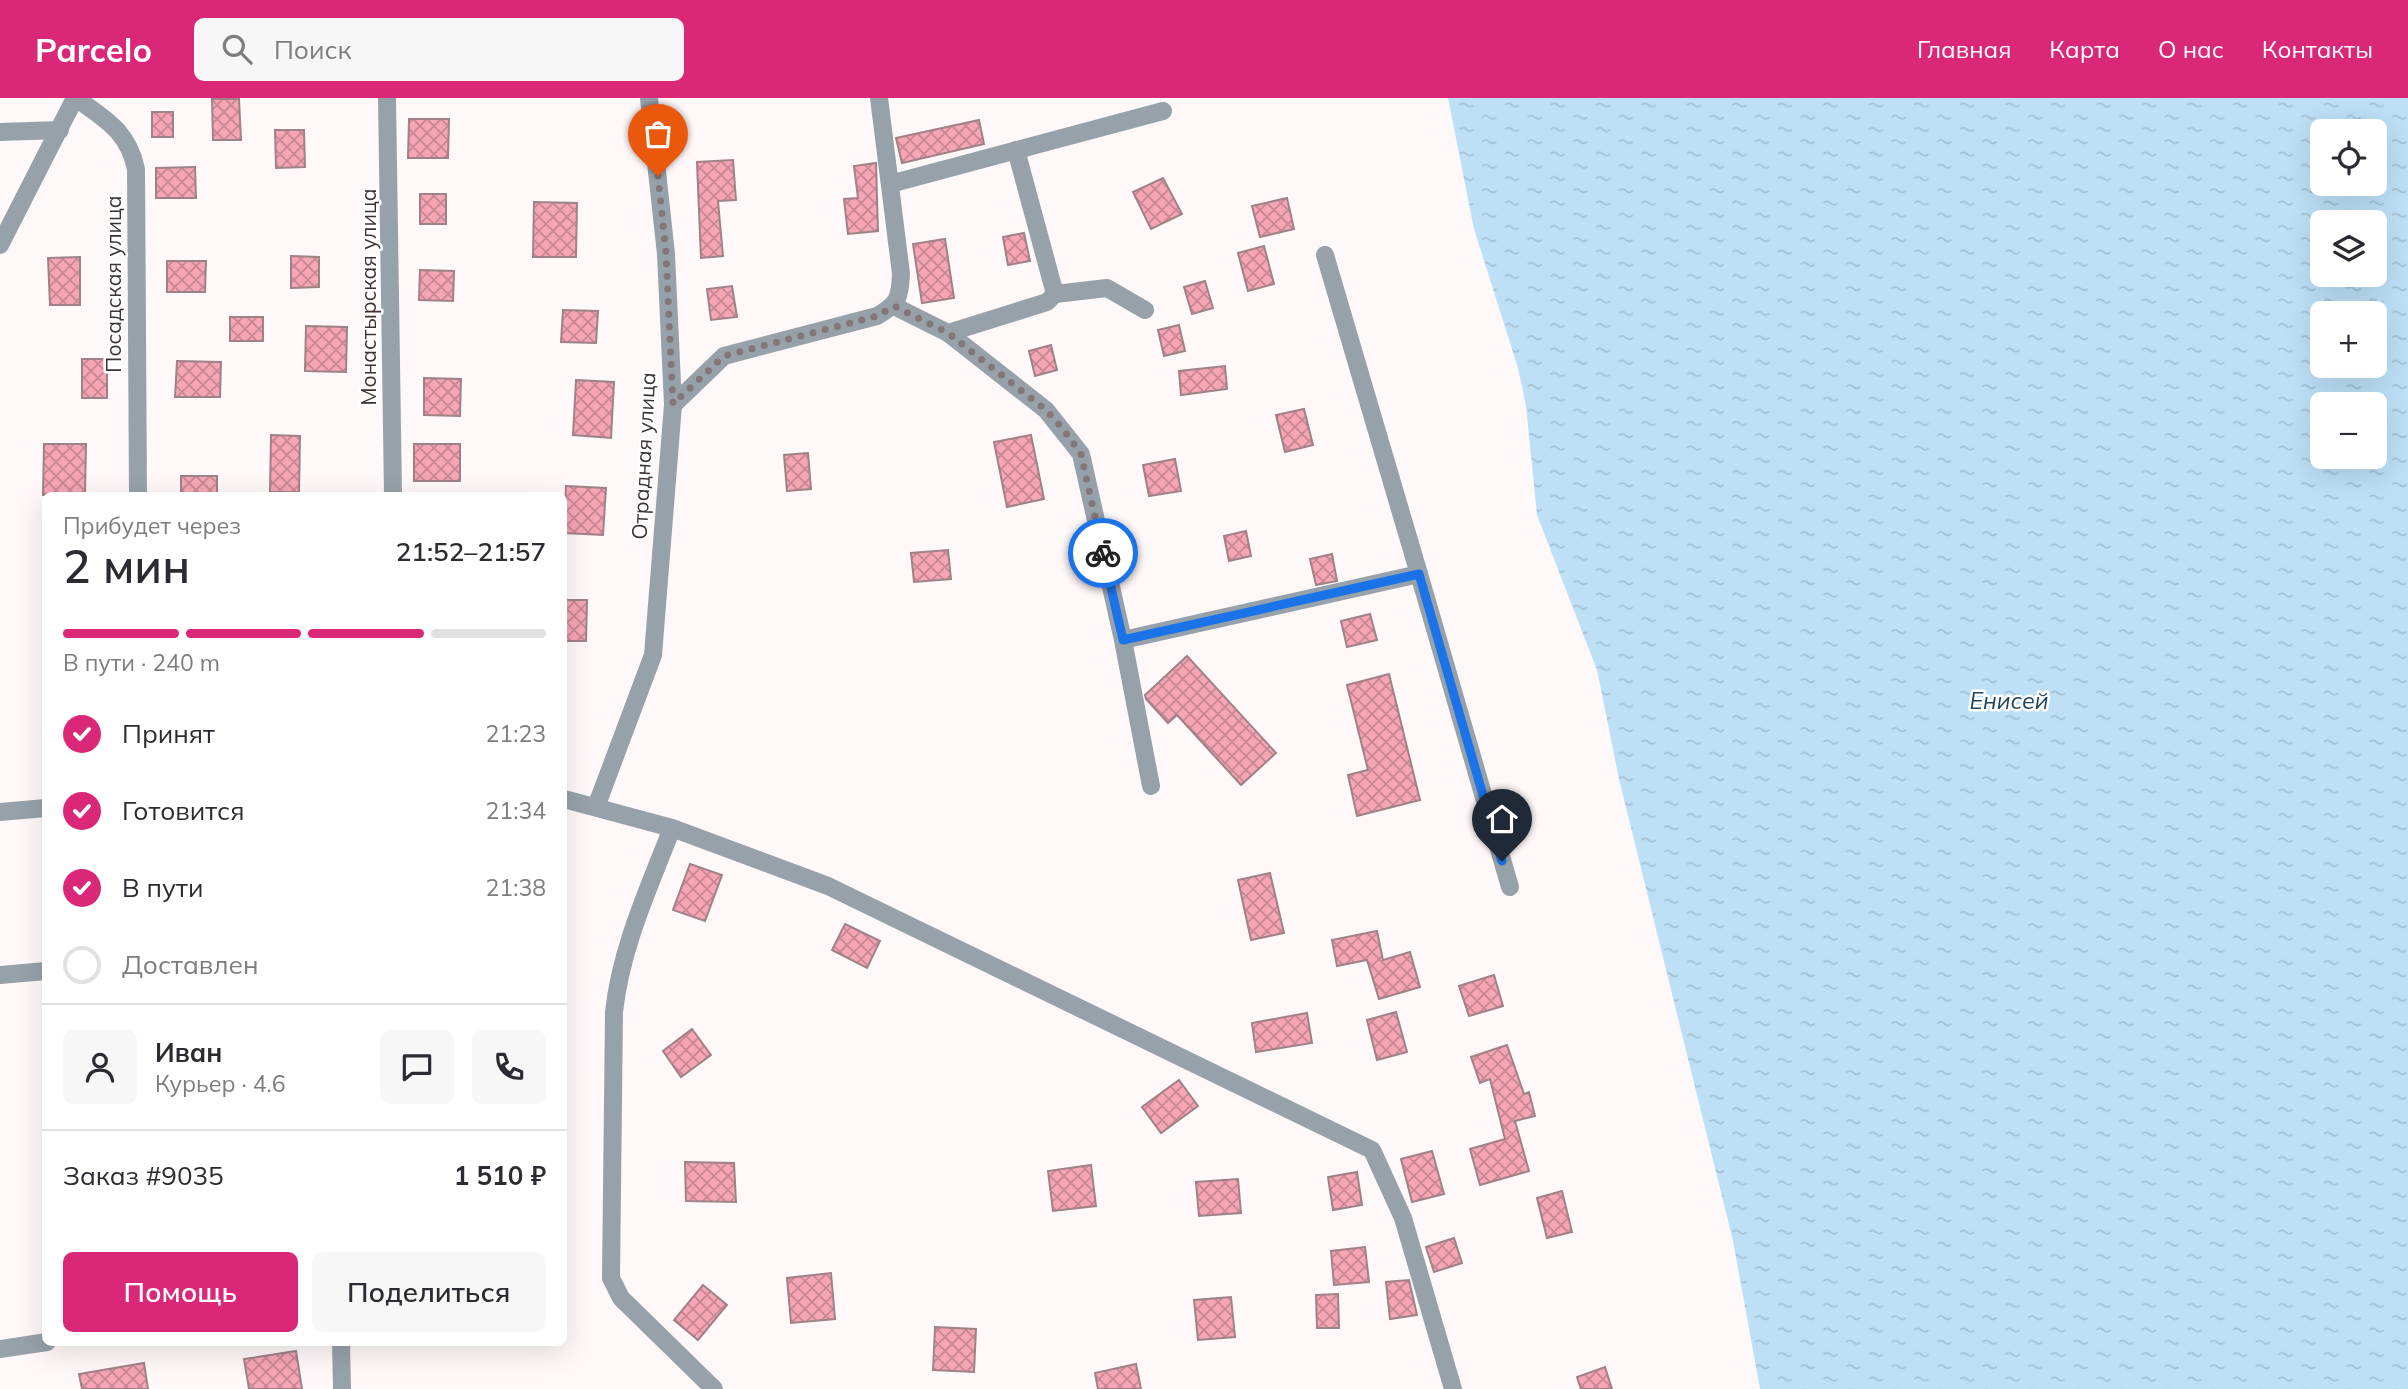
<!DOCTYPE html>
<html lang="ru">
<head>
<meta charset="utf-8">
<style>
  :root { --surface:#fff; --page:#f7f7f7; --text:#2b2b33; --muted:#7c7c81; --line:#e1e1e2; --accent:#db2777 }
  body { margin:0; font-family:Mulish,sans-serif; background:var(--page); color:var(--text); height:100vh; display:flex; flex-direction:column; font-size:26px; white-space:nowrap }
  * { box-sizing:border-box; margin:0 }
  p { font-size:23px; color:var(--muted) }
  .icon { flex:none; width:38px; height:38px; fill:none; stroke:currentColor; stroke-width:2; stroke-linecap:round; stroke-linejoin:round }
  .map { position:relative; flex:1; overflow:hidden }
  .sheet { position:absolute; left:42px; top:394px; width:525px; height:854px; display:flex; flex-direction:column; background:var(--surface); border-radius:10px; box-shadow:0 7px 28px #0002 }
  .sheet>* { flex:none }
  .controls { position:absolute; left:2310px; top:21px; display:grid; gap:14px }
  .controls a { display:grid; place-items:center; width:77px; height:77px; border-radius:10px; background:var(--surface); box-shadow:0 7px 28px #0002; font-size:35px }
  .pin { position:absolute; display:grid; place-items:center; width:60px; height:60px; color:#fff; margin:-72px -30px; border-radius:50% 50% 50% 0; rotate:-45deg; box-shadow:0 0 7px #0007 }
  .pin .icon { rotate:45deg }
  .courier { position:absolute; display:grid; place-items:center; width:70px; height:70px; margin:-35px; border:5px solid #1a73e8; border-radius:50%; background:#fff; color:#222; box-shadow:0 2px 9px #0007 }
  .overview em { font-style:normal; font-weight:600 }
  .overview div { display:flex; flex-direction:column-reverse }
  .overview { display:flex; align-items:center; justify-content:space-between; height:119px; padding:0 21px }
  h1 { font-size:46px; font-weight:600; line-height:52px }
  .bar { display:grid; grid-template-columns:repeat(4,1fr); gap:10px 7px; align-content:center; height:84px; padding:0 21px }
  .bar i { height:9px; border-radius:5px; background:var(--line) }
  .bar .selected { background:var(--accent) }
  .bar p { grid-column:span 4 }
  .line { display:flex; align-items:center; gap:18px; padding:0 21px; border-top:2px solid var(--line) }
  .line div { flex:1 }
  .round { display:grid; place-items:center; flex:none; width:74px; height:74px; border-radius:10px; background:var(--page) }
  ol { padding:0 21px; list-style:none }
  li { display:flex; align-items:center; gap:21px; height:77px }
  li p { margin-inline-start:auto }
  li .icon { padding:7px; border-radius:50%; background:var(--accent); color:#fff; stroke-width:4 }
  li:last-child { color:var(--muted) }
  li i { width:38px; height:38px; border:4px solid var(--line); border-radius:50% }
  .action { display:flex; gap:14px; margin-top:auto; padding:14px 21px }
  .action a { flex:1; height:80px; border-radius:10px; background:var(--accent); color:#fff; font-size:28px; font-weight:600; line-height:80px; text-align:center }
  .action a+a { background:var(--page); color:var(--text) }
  header { display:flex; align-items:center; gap:42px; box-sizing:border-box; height:98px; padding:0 35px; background:var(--accent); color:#fff }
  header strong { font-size:33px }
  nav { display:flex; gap:38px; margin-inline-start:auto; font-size:24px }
  .search { width:490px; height:63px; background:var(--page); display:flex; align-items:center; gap:18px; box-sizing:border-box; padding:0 24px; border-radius:10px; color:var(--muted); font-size:26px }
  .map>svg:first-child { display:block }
  .water { fill:url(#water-ripples); fill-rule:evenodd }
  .building { fill:url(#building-cross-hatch); stroke:#9e8286; stroke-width:2 }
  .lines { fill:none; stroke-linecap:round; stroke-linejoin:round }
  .minor { stroke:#97a1a9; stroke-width:18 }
  .done { stroke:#817778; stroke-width:7; stroke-dasharray:0 12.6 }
  .route { stroke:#1a73e8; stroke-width:9 }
  .labels { text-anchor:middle; stroke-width:5; stroke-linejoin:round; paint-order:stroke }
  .street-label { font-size:21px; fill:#3d3133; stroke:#fff }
  .water-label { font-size:23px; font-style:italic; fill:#1d465d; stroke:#fff }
</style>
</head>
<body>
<header>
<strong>Parcelo</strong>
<div class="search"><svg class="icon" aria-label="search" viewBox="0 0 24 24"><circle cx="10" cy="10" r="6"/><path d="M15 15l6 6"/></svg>Поиск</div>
<nav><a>Главная</a><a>Карта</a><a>О нас</a><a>Контакты</a></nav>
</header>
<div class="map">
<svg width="2408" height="1291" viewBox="0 0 2408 1291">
  <defs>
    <pattern id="water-ripples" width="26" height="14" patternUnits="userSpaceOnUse" patternTransform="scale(1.75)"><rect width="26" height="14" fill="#bde0f7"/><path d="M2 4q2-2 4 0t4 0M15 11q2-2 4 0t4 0" fill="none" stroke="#a3c1d4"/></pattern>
    <pattern id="building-cross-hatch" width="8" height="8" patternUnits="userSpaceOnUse" patternTransform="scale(1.75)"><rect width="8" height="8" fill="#f6a5b4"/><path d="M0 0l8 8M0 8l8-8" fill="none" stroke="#c88793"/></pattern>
  </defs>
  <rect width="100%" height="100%" fill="#fff8f9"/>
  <path class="water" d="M1448,0H2408V1291H1760L1733,1143L1619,681L1597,572L1537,417L1526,308L1518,270L1474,131ZM2322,33H2375V86H2322ZM2322,124H2375V177H2322ZM2322,215H2375V268H2322ZM2322,306H2375V359H2322Z"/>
  <g class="building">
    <polygon points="212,1 239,1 241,42 213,42"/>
    <rect x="152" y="14" width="21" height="25"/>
    <polygon points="409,21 449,21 448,60 408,60"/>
    <polygon points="979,22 984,46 902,65 896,40"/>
    <polygon points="275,32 304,32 305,69 276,70"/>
    <polygon points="733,62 736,102 718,103 723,158 701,160 697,64"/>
    <polygon points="876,65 878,133 848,136 844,101 858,100 854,68"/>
    <polygon points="195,69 196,100 156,100 156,70"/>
    <polygon points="1163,80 1182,116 1151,131 1133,94"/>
    <rect x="420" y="96" width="26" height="30"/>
    <polygon points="1287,100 1294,131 1260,139 1252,108"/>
    <polygon points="534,104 577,105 576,159 533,159"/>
    <polygon points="1024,135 1030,163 1008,167 1003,139"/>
    <polygon points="945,141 954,200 922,205 913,146"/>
    <polygon points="1264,148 1274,186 1248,193 1238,155"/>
    <polygon points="291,158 319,159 319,189 291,190"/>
    <polygon points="80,159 80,207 50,207 48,160"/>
    <polygon points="167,163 206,163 205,194 167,194"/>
    <polygon points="420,172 454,173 453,203 419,202"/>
    <polygon points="1205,183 1213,210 1192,216 1184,189"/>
    <polygon points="732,188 737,219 711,222 707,191"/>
    <polygon points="563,212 598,213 596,245 561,244"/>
    <rect x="230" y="219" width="33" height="24"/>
    <polygon points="1179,227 1185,253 1164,258 1158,232"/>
    <polygon points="306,228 347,229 346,274 305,273"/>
    <polygon points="1051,247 1057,272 1035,278 1029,253"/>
    <rect x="82" y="261" width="25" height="39"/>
    <polygon points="177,263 221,264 220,299 175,299"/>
    <polygon points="1225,268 1227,291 1181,297 1179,273"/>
    <polygon points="424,280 461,281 460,318 424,317"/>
    <polygon points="576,282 614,284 611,340 573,337"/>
    <polygon points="1304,311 1313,347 1285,354 1276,317"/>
    <polygon points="271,337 300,338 299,394 270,394"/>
    <polygon points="1031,337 1044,401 1007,409 994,344"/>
    <polygon points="44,346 86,346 85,397 43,397"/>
    <rect x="414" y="346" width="46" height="37"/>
    <polygon points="808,355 811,391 787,393 784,357"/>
    <polygon points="1175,361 1181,393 1149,398 1143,367"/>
    <rect x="181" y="378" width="36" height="19"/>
    <polygon points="566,388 606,390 603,437 564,435"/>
    <polygon points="1246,433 1251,458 1229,463 1224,438"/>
    <polygon points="948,452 951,481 914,484 911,455"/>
    <polygon points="1332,456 1337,483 1316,487 1310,461"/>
    <polygon points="564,502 587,502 586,543 564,543"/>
    <polygon points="1370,516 1377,542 1347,549 1341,523"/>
    <polygon points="1187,558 1276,655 1241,687 1177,617 1168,625 1146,601 1145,597"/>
    <polygon points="1389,576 1420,702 1357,718 1348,677 1368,672 1347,587"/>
    <polygon points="690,766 722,777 705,823 673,812"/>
    <polygon points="1270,775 1284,835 1251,842 1238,782"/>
    <polygon points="845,826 880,843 867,870 832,852"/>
    <polygon points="1377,833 1383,862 1410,854 1420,889 1379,901 1367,862 1337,868 1332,842"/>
    <polygon points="1494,877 1503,908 1469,918 1459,888"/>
    <polygon points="1396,914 1407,954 1377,962 1367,922"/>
    <polygon points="1307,915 1312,945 1256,954 1252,925"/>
    <polygon points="692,931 711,957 681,979 663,953"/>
    <polygon points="1507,947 1524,996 1529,994 1535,1018 1515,1023 1529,1073 1480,1087 1470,1051 1505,1041 1490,981 1480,985 1471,959"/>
    <polygon points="1179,982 1198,1008 1161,1035 1142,1009"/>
    <polygon points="1432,1053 1444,1096 1412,1104 1401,1061"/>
    <polygon points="685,1064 734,1065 736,1104 686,1103"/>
    <polygon points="1091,1067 1096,1108 1053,1113 1048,1073"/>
    <polygon points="1357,1074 1362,1107 1333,1112 1328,1079"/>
    <polygon points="1238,1081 1241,1115 1199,1118 1196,1084"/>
    <polygon points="1562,1093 1572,1134 1547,1140 1537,1100"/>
    <polygon points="1454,1140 1462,1165 1434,1174 1426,1149"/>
    <polygon points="1365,1149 1369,1184 1334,1187 1331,1153"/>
    <polygon points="831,1175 835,1221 791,1225 787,1180"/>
    <polygon points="1409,1182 1417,1217 1390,1221 1386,1184"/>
    <polygon points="703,1187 727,1207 698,1242 674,1222"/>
    <polygon points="1338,1196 1339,1230 1317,1230 1316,1197"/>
    <polygon points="1231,1199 1235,1239 1198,1242 1194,1202"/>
    <polygon points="935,1229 976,1231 974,1274 933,1272"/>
    <polygon points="296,1253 302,1291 249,1291 244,1261"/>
    <polygon points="144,1265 148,1291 82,1291 79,1276"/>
    <polygon points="1136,1266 1141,1291 1098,1291 1095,1275"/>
    <polygon points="1605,1269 1612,1291 1581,1291 1577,1279"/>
  </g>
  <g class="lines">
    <g class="minor">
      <path d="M76,0C106,22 128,33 136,71L138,397"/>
      <polyline points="387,0 393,397"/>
      <polyline points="0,34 60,32"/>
      <polyline points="1016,52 1055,196"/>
      <polyline points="890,86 1163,13"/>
      <polyline points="0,147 75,0"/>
      <polyline points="894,208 948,235 1046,312 1081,356 1123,542 1419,476 1325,157"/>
      <polyline points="948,235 1047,204 1055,196 1107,190 1145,212"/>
      <path d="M673,307L724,258L877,218C898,206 900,200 901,176L879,0"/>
      <polyline points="1419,476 1510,789"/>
      <polyline points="1123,542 1151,688"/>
      <path d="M564,701L672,730C649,790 621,849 614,914L611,1180L621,1200L714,1291"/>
      <polyline points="596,709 653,557 673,307 666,156 649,0"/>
      <polyline points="0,714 46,710"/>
      <polyline points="672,730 828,788 1372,1052 1403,1120 1453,1291"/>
      <polyline points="0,877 46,873"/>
      <polyline points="341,1244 342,1291"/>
      <polyline points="0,1251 47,1244"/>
    </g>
  </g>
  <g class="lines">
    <polyline class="done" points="658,78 666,156 673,306 724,258 877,218 894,208 948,235 1046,312 1063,331 1081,356 1103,455"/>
    <polyline class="route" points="1103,455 1123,542 1419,476 1502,763"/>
  </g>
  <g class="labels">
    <g class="street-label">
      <text transform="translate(114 186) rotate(-90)" y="7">Посадская улица</text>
      <text transform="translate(369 199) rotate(-90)" y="7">Монастырская улица</text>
      <text transform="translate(644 358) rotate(-87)" y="7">Отрадная улица</text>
    </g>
    <g class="water-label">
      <text x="2009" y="611">Енисей</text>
    </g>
  </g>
</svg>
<div class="controls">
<a><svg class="icon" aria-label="locate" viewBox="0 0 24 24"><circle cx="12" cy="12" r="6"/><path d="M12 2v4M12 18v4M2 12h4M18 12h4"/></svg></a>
<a><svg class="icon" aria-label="layers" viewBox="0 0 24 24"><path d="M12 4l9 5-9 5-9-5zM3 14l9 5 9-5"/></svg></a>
<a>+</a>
<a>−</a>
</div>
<div class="pin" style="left:658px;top:78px;background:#ea580c"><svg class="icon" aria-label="bag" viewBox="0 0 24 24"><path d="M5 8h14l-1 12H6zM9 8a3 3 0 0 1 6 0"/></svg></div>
<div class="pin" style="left:1502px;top:763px;background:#1f2937"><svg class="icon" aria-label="home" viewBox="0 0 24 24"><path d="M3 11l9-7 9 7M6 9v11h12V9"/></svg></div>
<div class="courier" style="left:1103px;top:455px"><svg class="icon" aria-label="bike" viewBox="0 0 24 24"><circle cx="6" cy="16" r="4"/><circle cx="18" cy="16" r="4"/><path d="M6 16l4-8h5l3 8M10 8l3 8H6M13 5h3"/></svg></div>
<section class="sheet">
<div class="overview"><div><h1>2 мин</h1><p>Прибудет через</p></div><em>21:52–21:57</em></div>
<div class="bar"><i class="selected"></i><i class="selected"></i><i class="selected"></i><i></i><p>В пути · 240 m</p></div>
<ol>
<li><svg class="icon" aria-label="check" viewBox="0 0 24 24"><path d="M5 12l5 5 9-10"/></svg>Принят<p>21:23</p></li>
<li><svg class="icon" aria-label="check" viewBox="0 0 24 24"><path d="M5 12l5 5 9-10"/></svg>Готовится<p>21:34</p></li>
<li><svg class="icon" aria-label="check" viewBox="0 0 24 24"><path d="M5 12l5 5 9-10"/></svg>В пути<p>21:38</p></li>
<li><i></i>Доставлен</li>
</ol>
<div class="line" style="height:126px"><a class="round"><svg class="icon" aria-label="person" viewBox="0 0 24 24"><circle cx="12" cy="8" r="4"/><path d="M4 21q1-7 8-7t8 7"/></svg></a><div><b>Иван</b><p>Курьер · 4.6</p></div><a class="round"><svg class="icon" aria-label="chat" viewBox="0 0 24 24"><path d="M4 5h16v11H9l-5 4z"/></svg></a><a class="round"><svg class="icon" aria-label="phone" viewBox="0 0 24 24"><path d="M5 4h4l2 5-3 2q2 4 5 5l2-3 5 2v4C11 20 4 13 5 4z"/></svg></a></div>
<div class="line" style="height:91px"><div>Заказ #9035</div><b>1 510 ₽</b></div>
<div class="action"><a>Помощь</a><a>Поделиться</a></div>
</section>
</div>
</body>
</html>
